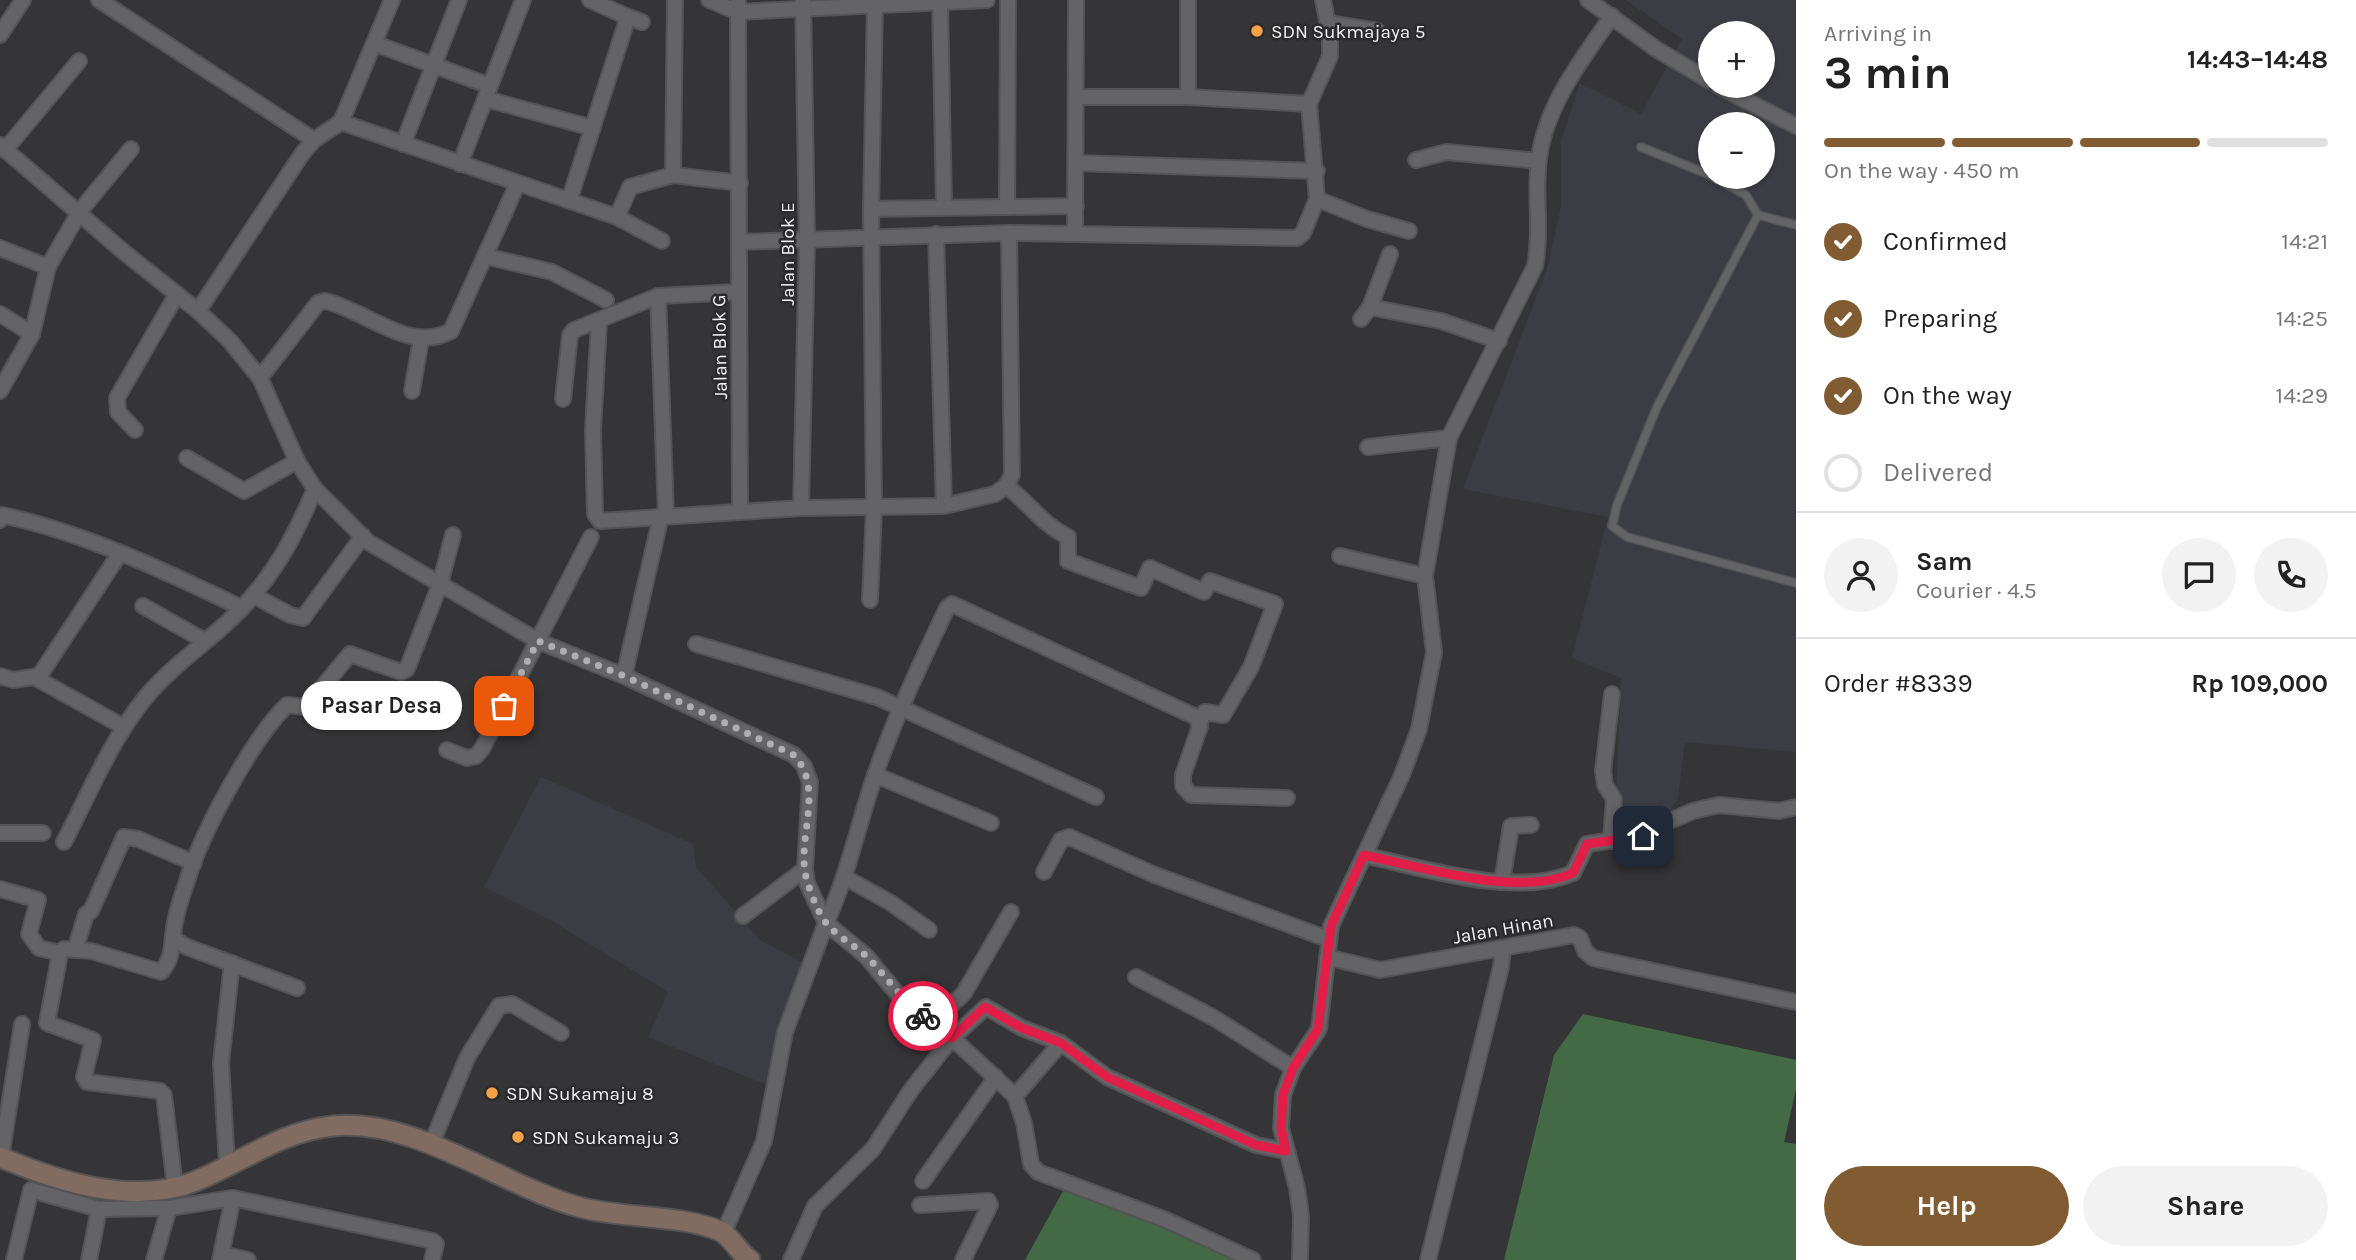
<!DOCTYPE html>
<html lang="en">
<head>
<meta charset="utf-8">
<style>
  :root { --surface:#fff; --page:#f2f2f2; --text:#222; --muted:#767676; --line:#e0e0e0; --accent:#815c32 }
  body { margin:0; font-family:Karla,sans-serif; background:var(--page); color:var(--text); height:100vh; display:flex; flex-direction:column; font-size:26px; white-space:nowrap }
  * { box-sizing:border-box; margin:0 }
  p { font-size:23px; color:var(--muted) }
  .icon { flex:none; width:38px; height:38px; fill:none; stroke:currentColor; stroke-width:2; stroke-linecap:round; stroke-linejoin:round }
  .map { position:relative; flex:1; overflow:hidden }
  .drawer { display:flex; flex-direction:column; background:var(--surface); width:560px }
  .drawer>* { flex:none }
  .buttons { position:absolute; left:1698px; top:21px; display:grid; gap:14px }
  .buttons a { display:grid; place-items:center; width:77px; height:77px; border-radius:50%; background:var(--surface); box-shadow:0 2px 5px #0004; font-size:35px }
  .pin { position:absolute; display:grid; place-items:center; width:60px; height:60px; color:#fff; margin:-30px; border-radius:14px; box-shadow:0 4px 10px #0006 }
  .courier { position:absolute; display:grid; place-items:center; width:70px; height:70px; margin:-35px; border:5px solid #e11d48; border-radius:50%; background:#fff; color:#222; box-shadow:0 2px 9px #0007 }
  .bubble { position:absolute; height:49px; border-radius:24px; background:var(--surface); box-shadow:0 2px 5px #0004; font-size:23px; font-weight:700; line-height:49px; text-align:center }
  .head em { font-style:normal; font-weight:700 }
  .head div { display:flex; flex-direction:column-reverse }
  .head { display:flex; align-items:center; justify-content:space-between; height:119px; padding:0 28px }
  h1 { font-size:46px; font-weight:700; line-height:52px }
  .bar { display:grid; grid-template-columns:repeat(4,1fr); gap:10px 7px; align-content:center; height:84px; padding:0 28px }
  .bar i { height:9px; border-radius:5px; background:var(--line) }
  .bar .on { background:var(--accent) }
  .bar p { grid-column:span 4 }
  .line { display:flex; align-items:center; gap:18px; padding:0 28px; border-top:2px solid var(--line) }
  .line div { flex:1 }
  .round { display:grid; place-items:center; flex:none; width:74px; height:74px; border-radius:37px; background:var(--page) }
  ol { padding:0 28px; list-style:none }
  li { display:flex; align-items:center; gap:21px; height:77px }
  li p { margin-inline-start:auto }
  li .icon { padding:7px; border-radius:50%; background:var(--accent); color:#fff; stroke-width:4 }
  li:last-child { color:var(--muted) }
  li i { width:38px; height:38px; border:4px solid var(--line); border-radius:50% }
  .button { display:flex; gap:14px; margin-top:auto; padding:14px 28px }
  .button a { flex:1; height:80px; border-radius:42px; background:var(--accent); color:#fff; font-size:28px; font-weight:700; line-height:80px; text-align:center }
  .button a+a { background:var(--page); color:var(--text) }
  main { display:flex; flex:1; min-height:0 }
  .map>svg:first-child { display:block }
  .built { fill:#3c3c45; fill-rule:evenodd }
  .green { fill:#436a45 }
  .lines { fill:none; stroke-linecap:round; stroke-linejoin:round }
  .lane-casing { stroke:#545457; stroke-width:10 }
  .street-casing { stroke:#545457; stroke-width:18 }
  .secondary-casing { stroke:#545457; stroke-width:23 }
  .lane { stroke:#646467; stroke-width:7 }
  .street { stroke:#646467; stroke-width:14 }
  .secondary { stroke:#826c62; stroke-width:19 }
  .done { stroke:#afafb2; stroke-width:7; stroke-dasharray:0 12.6 }
  .route { stroke:#e11d48; stroke-width:9 }
  .poi-dot { fill:#f5a345; stroke:#2b2b2e; stroke-width:2.5 }
  .labels { text-anchor:middle; stroke-width:5; stroke-linejoin:round; paint-order:stroke }
  .poi-label { font-size:19px; fill:#f1f1f3; stroke:#2b2b2e; text-anchor:start }
  .street-label { font-size:19px; fill:#f1f1f3; stroke:#2b2b2e }
</style>
</head>
<body>
<main>
<div class="map">
<svg width="1796" height="1260" viewBox="0 0 1796 1260">
  <rect width="100%" height="100%" fill="#353538"/>
  <g class="built">
    <path d="M1626,0H1796V752L1685,742L1678,798L1666,818L1615,821L1621,678L1572,658L1608,517L1463,489L1547,269L1561,206V141L1580,83L1641,114L1682,39ZM1710,33H1762V86H1710ZM1710,124H1762V177H1710Z"/>
    <polygon points="541,777 693,844 696,867 761,941 815,969 772,1087 648,1037 668,992 552,921 484,887"/>
  </g>
  <g class="green">
    <polygon points="1583,1014 1796,1060 1796,1089 1784,1142 1796,1144 1796,1260 1504,1260 1554,1055"/>
    <polygon points="1063,1191 1161,1219 1261,1260 1025,1260"/>
  </g>
  <g class="lines">
    <defs>
      <g id="lane">
        <polyline points="1641,147 1710,175"/>
        <polyline points="1713,177 1746,195 1758,215"/>
        <polyline points="1796,225 1758,215 1657,407 1617,505 1612,526 1627,537 1796,583"/>
      </g>
      <g id="street">
        <polyline points="99,0 314,140"/>
        <polyline points="675,0 673,175 740,183"/>
        <polyline points="709,0 738,12 740,511"/>
        <polyline points="738,0 738,12 987,0"/>
        <polyline points="940,0 944,207"/>
        <polyline points="1588,0 1656,49 1710,81"/>
        <polyline points="628,17 642,22"/>
        <polyline points="1328,23 1377,31"/>
        <polyline points="0,35 23,0"/>
        <polyline points="376,44 490,86"/>
        <polyline points="1718,86 1796,126"/>
        <polyline points="1076,97 1188,97 1309,104"/>
        <polyline points="1188,97 1188,0"/>
        <polyline points="486,99 593,128"/>
        <polyline points="341,122 392,0"/>
        <polyline points="403,144 459,0"/>
        <polyline points="0,145 125,253 198,311 230,341 260,378 297,461 315,489 368,542 538,641 624,676 794,755 804,766 810,782 805,869 807,883 826,923 785,1032 764,1141 724,1232"/>
        <polyline points="5,150 79,61"/>
        <polyline points="1416,160 1447,152 1538,161"/>
        <polyline points="1077,163 1317,171"/>
        <polyline points="460,164 523,0"/>
        <polyline points="1317,199 1367,219 1409,231"/>
        <polyline points="569,201 628,17 590,0"/>
        <polyline points="1007,207 1008,0"/>
        <polyline points="871,209 1076,206"/>
        <polyline points="617,217 630,187 673,175"/>
        <polyline points="1075,233 1076,0"/>
        <polyline points="936,234 944,506"/>
        <polyline points="739,242 1009,233 1297,238 1303,233 1317,199 1309,104 1330,56 1330,35 1323,0"/>
        <polyline points="0,248 48,267"/>
        <polyline points="485,256 552,272 606,300"/>
        <polyline points="658,296 666,515"/>
        <polyline points="1370,307 1390,254"/>
        <polyline points="198,311 302,154 314,140 341,122 617,217 662,241"/>
        <polyline points="0,314 32,334"/>
        <polyline points="1361,319 1370,307 1441,321 1499,341"/>
        <polyline points="599,322 593,430 595,514 600,521 801,508 944,506 995,494 1006,486 1012,475 1009,233"/>
        <path d="M260,378L318,303L325,301C366,310 409,354 451,331L517,185"/>
        <polyline points="0,391 32,334 48,267 80,211 131,149"/>
        <polyline points="412,391 421,339"/>
        <polyline points="563,399 570,335 574,330 658,296 738,292"/>
        <polyline points="135,430 118,412 117,398 177,294"/>
        <polyline points="1368,447 1449,438"/>
        <polyline points="187,458 244,491 297,461"/>
        <path d="M1006,486C1031,504 1039,522 1068,537V561L1141,588L1150,568L1204,592L1210,581L1275,604L1251,667L1223,715L1205,712L1200,721"/>
        <polyline points="801,508 807,241 803,0"/>
        <path d="M0,520L2,515C85,533 165,571 242,608"/>
        <polyline points="1340,556 1425,576"/>
        <polyline points="253,595 290,615 303,618 363,536"/>
        <polyline points="870,600 874,509 871,209 875,4"/>
        <polyline points="143,606 205,641"/>
        <polyline points="696,644 877,697 1096,797"/>
        <polyline points="0,676 13,680 34,677 124,727"/>
        <polyline points="624,676 661,516"/>
        <polyline points="38,678 120,553"/>
        <polyline points="447,750 467,758 476,756 482,749 591,537"/>
        <polyline points="875,775 991,823"/>
        <polyline points="0,833 43,833"/>
        <polyline points="1611,841 1614,799 1605,785 1603,771 1612,694"/>
        <path d="M64,842C89,794 111,740 145,698C174,663 213,639 243,607C278,569 295,535 315,489"/>
        <path d="M1364,855C1422,868 1516,898 1573,873L1587,844L1643,836L1656,827L1693,811L1719,805L1779,811L1796,807"/>
        <polyline points="1044,872 1061,840 1069,837 1155,875 1328,939"/>
        <polyline points="846,878 891,903 929,930"/>
        <polyline points="1502,882 1511,826 1531,825"/>
        <path d="M0,889L38,900L29,934L39,948L60,953L64,949L91,951L161,972C174,957 171,945 174,928C176,912 182,896 187,881C201,834 252,739 287,705L306,707L350,654L401,672L407,669L440,584L453,535"/>
        <polyline points="743,916 805,869"/>
        <polyline points="175,940 187,947 297,988"/>
        <polyline points="75,950 86,914 91,911 124,837 138,839 194,863"/>
        <polyline points="60,953 47,1023 93,1040 84,1077 87,1082 160,1091 164,1095 175,1187"/>
        <polyline points="1327,957 1380,970 1574,935 1580,938 1585,951 1593,958 1796,1002"/>
        <polyline points="1136,977 1214,1018 1293,1068"/>
        <polyline points="932,1024 964,993 1011,912"/>
        <polyline points="1015,1096 1061,1043"/>
        <polyline points="431,1145 467,1058 499,1006 512,1004 561,1033"/>
        <polyline points="1,1158 22,1024"/>
        <polyline points="227,1164 221,1063 232,963"/>
        <polyline points="923,1181 996,1077"/>
        <polyline points="920,1205 988,1201 990,1205 963,1260"/>
        <polyline points="222,1254 248,1260"/>
        <polyline points="14,1260 31,1190 99,1209 169,1208 233,1198 433,1241 436,1244 432,1260"/>
        <polyline points="89,1260 99,1209"/>
        <polyline points="154,1260 169,1208"/>
        <polyline points="220,1260 233,1198"/>
        <polyline points="791,1260 815,1206 873,1149 911,1090 952,1038 986,1007 1022,1028 1061,1043 1107,1077 1256,1145 1286,1151"/>
        <path d="M1253,1260L1166,1220L1038,1172L1031,1164L1024,1123L1015,1096L962,1047L900,997L866,956L826,923C848,875 858,825 875,775C895,717 921,663 947,608L952,604L1196,717L1200,726L1183,775V786L1191,795L1287,798"/>
        <path d="M1300,1260L1301,1216L1297,1188L1281,1128L1283,1095L1293,1068L1319,1029L1331,926L1402,775L1419,729L1434,652L1425,576L1449,438L1535,266C1542,230 1534,194 1539,158C1546,105 1582,59 1612,16"/>
        <polyline points="1428,1260 1501,967 1503,948"/>
      </g>
      <path id="secondary" d="M0,1157C59,1182 133,1206 196,1181C242,1162 282,1131 333,1126C416,1118 502,1186 579,1207C623,1219 679,1214 720,1231C731,1236 739,1253 750,1260"/>
    </defs>
    <use href="#lane" class="lane-casing"/>
    <use href="#street" class="street-casing"/>
    <use href="#secondary" class="secondary-casing"/>
    <use href="#lane" class="lane"/>
    <use href="#street" class="street"/>
    <use href="#secondary" class="secondary"/>
  </g>
  <g class="lines">
    <path class="done" d="M504,706L538,641L624,676L794,755C827,791 793,842 808,884C812,896 819,914 826,923C836,935 852,944 864,954C885,974 900,998 923,1016"/>
    <path class="route" d="M923,1016L952,1038L985,1007L1022,1028L1061,1043L1107,1077L1256,1145L1286,1151L1281,1128L1283,1095L1293,1068L1318,1029L1331,926L1364,855C1420,867 1519,898 1573,873L1587,844L1643,836"/>
  </g>
  <g class="poi-dot">
    <circle cx="1257" cy="31" r="7"/>
    <circle cx="492" cy="1093" r="7"/>
    <circle cx="518" cy="1137" r="7"/>
  </g>
  <g class="labels">
    <g class="poi-label">
      <text x="1271" y="38">SDN Sukmajaya 5</text>
      <text x="506" y="1100">SDN Sukamaju 8</text>
      <text x="532" y="1144">SDN Sukamaju 3</text>
    </g>
    <g class="street-label">
      <text transform="translate(787 254) rotate(-90)" y="7">Jalan Blok E</text>
      <text transform="translate(719 347) rotate(-91)" y="7">Jalan Blok G</text>
      <text transform="translate(1503 928) rotate(-10)" y="7">Jalan Hinan</text>
    </g>
  </g>
</svg>
<div class="buttons">
<a>+</a>
<a>−</a>
</div>
<div class="pin" style="left:504px;top:706px;background:#ea580c"><svg class="icon" aria-label="bag" viewBox="0 0 24 24"><path d="M5 8h14l-1 12H6zM9 8a3 3 0 0 1 6 0"/></svg></div>
<div class="pin" style="left:1643px;top:836px;background:#1f2937"><svg class="icon" aria-label="home" viewBox="0 0 24 24"><path d="M3 11l9-7 9 7M6 9v11h12V9"/></svg></div>
<div class="courier" style="left:923px;top:1016px"><svg class="icon" aria-label="bike" viewBox="0 0 24 24"><circle cx="6" cy="16" r="4"/><circle cx="18" cy="16" r="4"/><path d="M6 16l4-8h5l3 8M10 8l3 8H6M13 5h3"/></svg></div>
<div class="bubble" style="left:301px;top:681px;width:161px">Pasar Desa</div>
</div>
<section class="drawer">
<div class="head"><div><h1>3 min</h1><p>Arriving in</p></div><em>14:43–14:48</em></div>
<div class="bar"><i class="on"></i><i class="on"></i><i class="on"></i><i></i><p>On the way · 450 m</p></div>
<ol>
<li><svg class="icon" aria-label="check" viewBox="0 0 24 24"><path d="M5 12l5 5 9-10"/></svg>Confirmed<p>14:21</p></li>
<li><svg class="icon" aria-label="check" viewBox="0 0 24 24"><path d="M5 12l5 5 9-10"/></svg>Preparing<p>14:25</p></li>
<li><svg class="icon" aria-label="check" viewBox="0 0 24 24"><path d="M5 12l5 5 9-10"/></svg>On the way<p>14:29</p></li>
<li><i></i>Delivered</li>
</ol>
<div class="line" style="height:126px"><a class="round"><svg class="icon" aria-label="person" viewBox="0 0 24 24"><circle cx="12" cy="8" r="4"/><path d="M4 21q1-7 8-7t8 7"/></svg></a><div><b>Sam</b><p>Courier · 4.5</p></div><a class="round"><svg class="icon" aria-label="chat" viewBox="0 0 24 24"><path d="M4 5h16v11H9l-5 4z"/></svg></a><a class="round"><svg class="icon" aria-label="phone" viewBox="0 0 24 24"><path d="M5 4h4l2 5-3 2q2 4 5 5l2-3 5 2v4C11 20 4 13 5 4z"/></svg></a></div>
<div class="line" style="height:91px"><div>Order #8339</div><b>Rp 109,000</b></div>
<div class="button"><a>Help</a><a>Share</a></div>
</section>
</main>
</body>
</html>
